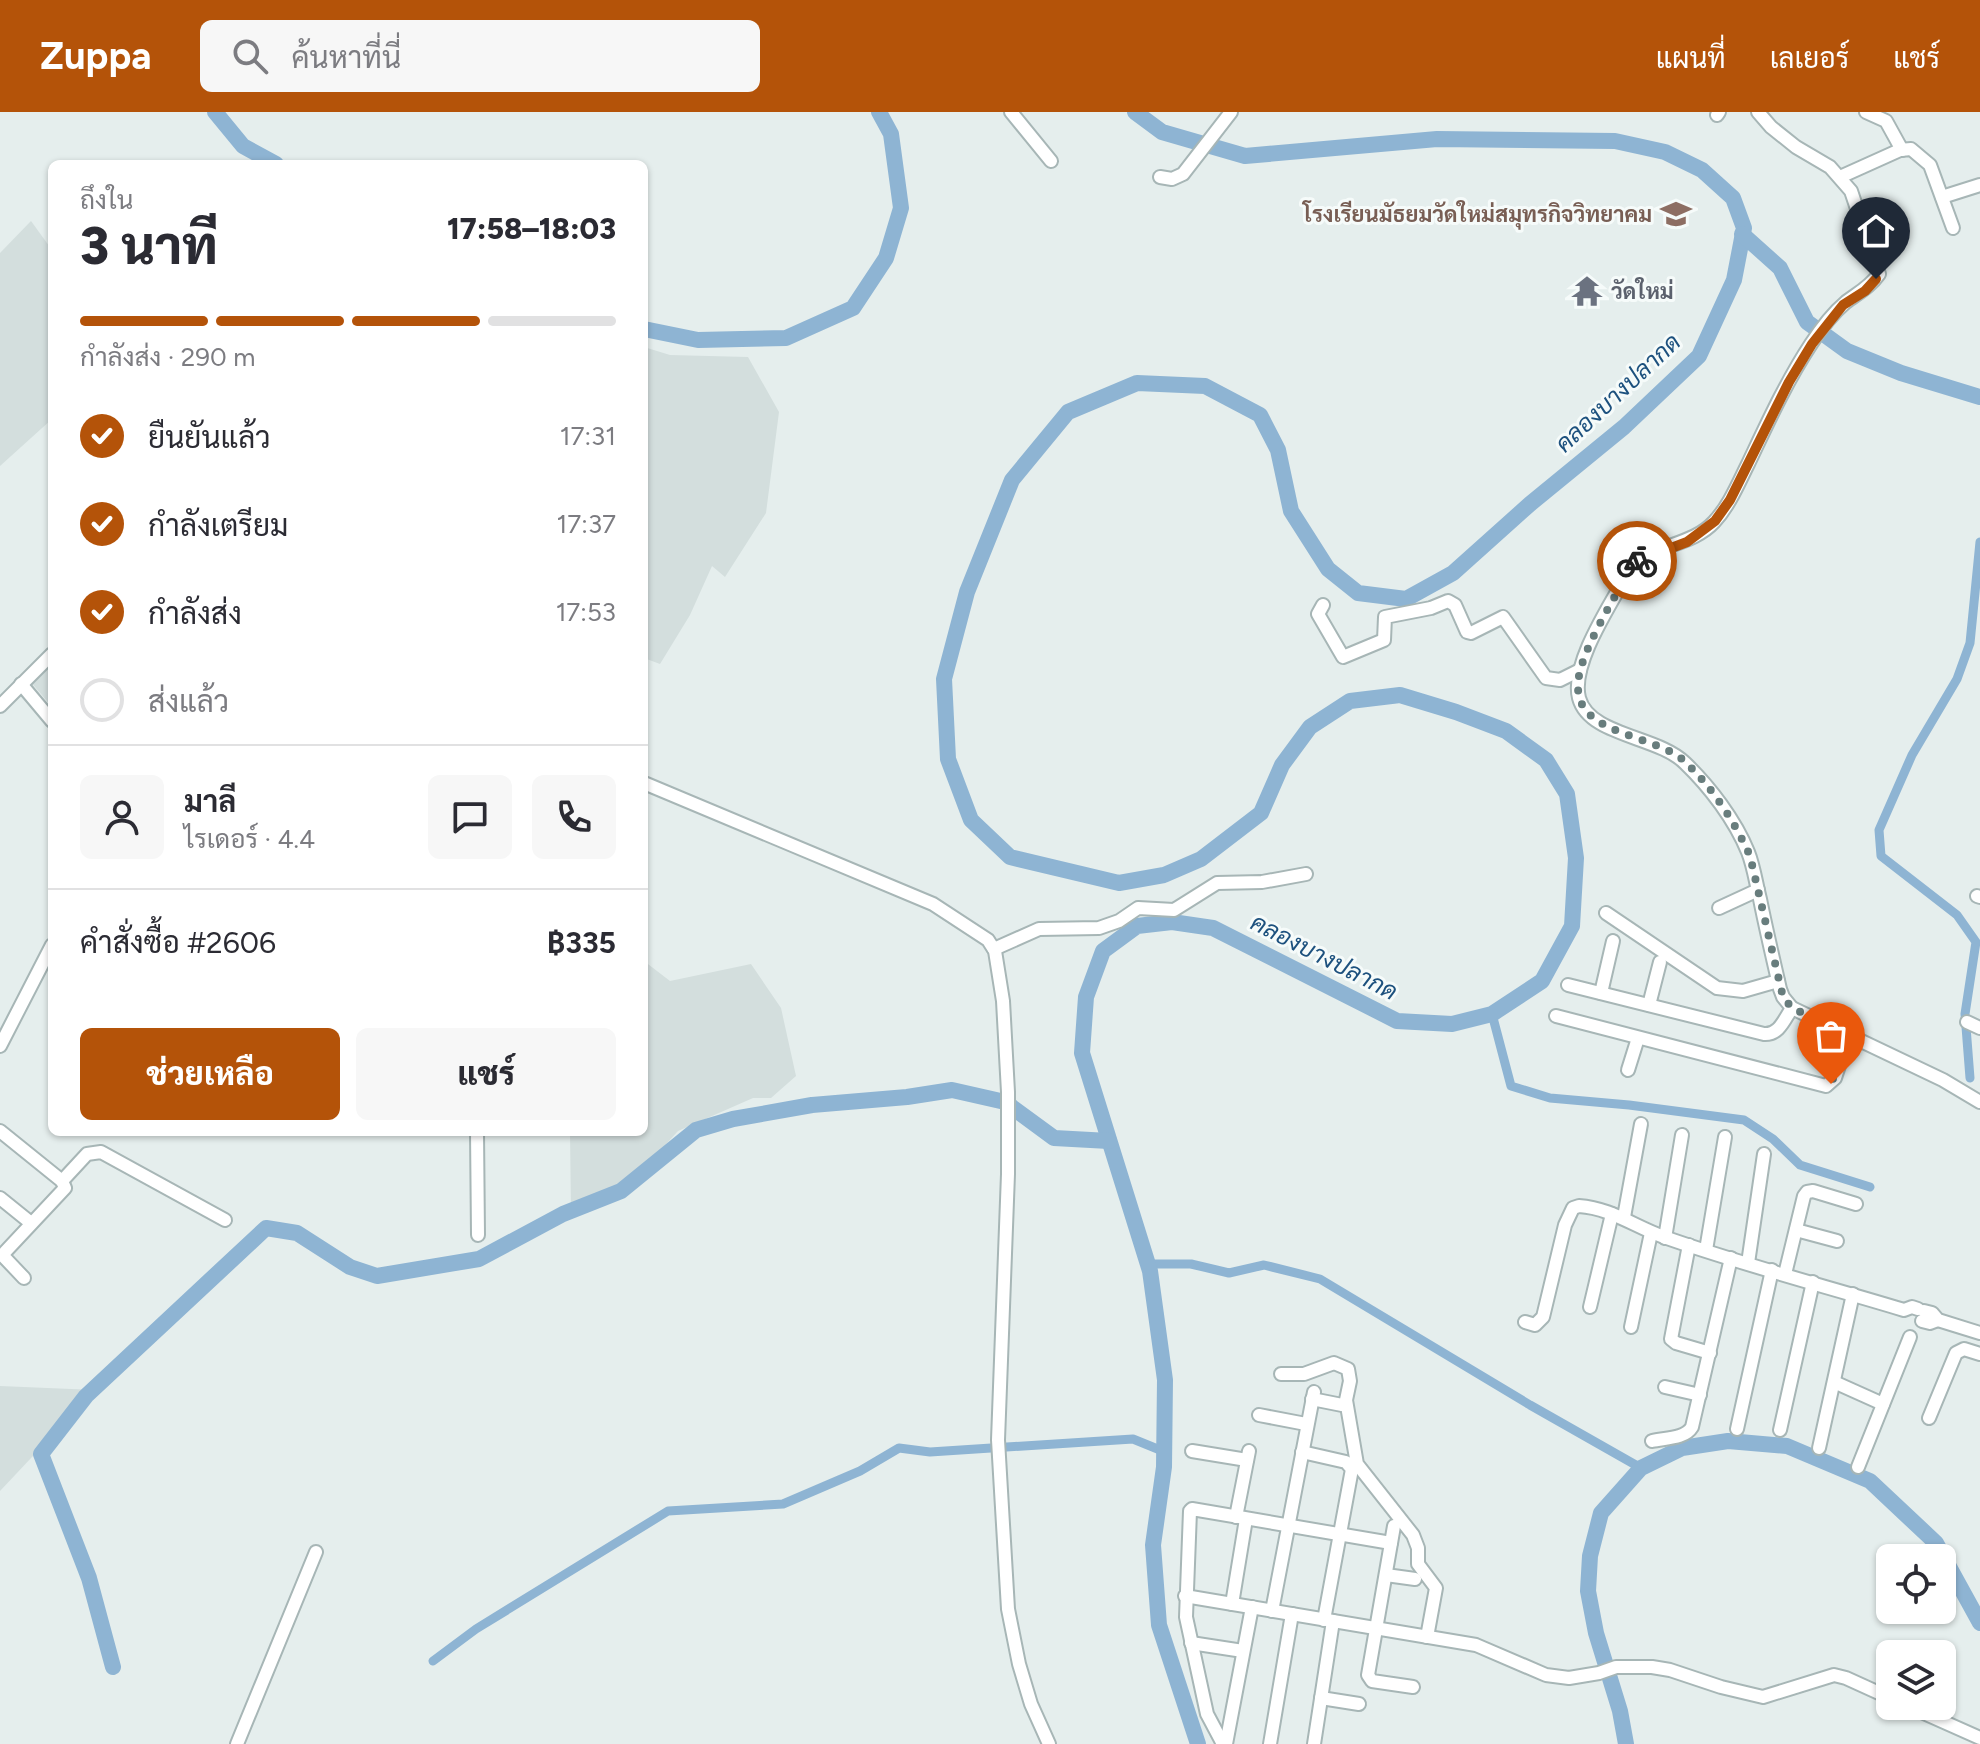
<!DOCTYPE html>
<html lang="th">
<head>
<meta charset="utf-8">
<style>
  :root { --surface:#fff; --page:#f7f7f7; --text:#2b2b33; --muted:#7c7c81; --line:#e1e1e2; --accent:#b45309 }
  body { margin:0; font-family:Figtree,Sarabun,sans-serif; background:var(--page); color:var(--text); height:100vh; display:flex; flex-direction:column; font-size:30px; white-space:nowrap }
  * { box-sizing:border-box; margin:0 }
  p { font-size:26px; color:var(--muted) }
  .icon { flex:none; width:44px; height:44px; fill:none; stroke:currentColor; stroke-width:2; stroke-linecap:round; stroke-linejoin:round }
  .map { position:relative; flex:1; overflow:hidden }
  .sheet { position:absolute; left:48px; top:48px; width:600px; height:976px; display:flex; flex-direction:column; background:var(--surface); border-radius:12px; box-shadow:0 2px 6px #0004 }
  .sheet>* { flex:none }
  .fabs { position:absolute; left:1876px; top:1432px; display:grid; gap:16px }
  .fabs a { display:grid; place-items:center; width:80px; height:80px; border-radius:12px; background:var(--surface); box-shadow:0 2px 6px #0004; font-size:40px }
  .pin { position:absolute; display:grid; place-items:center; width:68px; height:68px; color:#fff; margin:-82px -34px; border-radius:50% 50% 50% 0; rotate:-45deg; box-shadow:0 0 8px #0007 }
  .pin .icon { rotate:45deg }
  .courier { position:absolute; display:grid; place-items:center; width:80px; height:80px; margin:-40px; border:6px solid #b45309; border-radius:50%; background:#fff; color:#222; box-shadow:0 2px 10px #0007 }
  .head em { font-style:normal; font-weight:800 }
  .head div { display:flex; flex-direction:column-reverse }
  .head { display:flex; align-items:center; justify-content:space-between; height:136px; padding:0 32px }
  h1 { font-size:52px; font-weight:800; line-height:60px }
  .bar { display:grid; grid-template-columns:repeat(4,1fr); gap:12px 8px; align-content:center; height:96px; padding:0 32px }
  .bar i { height:10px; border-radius:6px; background:var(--line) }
  .bar .selected { background:var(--accent) }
  .bar p { grid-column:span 4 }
  .line { display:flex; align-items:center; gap:20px; padding:0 32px; border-top:2px solid var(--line) }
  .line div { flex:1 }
  .round { display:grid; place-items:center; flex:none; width:84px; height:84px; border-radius:12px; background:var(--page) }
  ol { padding:0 32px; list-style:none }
  li { display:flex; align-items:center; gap:24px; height:88px }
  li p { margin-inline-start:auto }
  li .icon { padding:8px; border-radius:50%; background:var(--accent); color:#fff; stroke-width:4 }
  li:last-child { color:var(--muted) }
  li i { width:44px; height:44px; border:4px solid var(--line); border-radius:50% }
  .action { display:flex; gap:16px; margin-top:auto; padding:16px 32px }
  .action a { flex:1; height:92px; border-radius:12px; background:var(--accent); color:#fff; font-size:32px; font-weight:800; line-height:92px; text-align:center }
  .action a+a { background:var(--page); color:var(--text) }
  header { display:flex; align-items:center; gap:48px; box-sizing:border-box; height:112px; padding:0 40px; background:var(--accent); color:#fff }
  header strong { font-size:38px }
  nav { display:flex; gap:44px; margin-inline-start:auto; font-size:28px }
  .search { width:560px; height:72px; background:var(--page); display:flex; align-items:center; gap:20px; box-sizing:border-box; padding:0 28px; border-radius:12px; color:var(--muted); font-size:30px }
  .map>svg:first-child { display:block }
  .built { fill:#d3dedd }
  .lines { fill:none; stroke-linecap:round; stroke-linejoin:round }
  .canal { stroke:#8eb4d3; stroke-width:9 }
  .river { stroke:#8eb4d3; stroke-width:16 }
  .minor-casing { stroke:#a7b6b6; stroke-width:16 }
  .minor { stroke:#fff; stroke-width:12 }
  .done { stroke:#687d7d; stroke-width:8; stroke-dasharray:0 14.4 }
  .route { stroke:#b45309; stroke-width:10 }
  .labels { text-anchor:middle; stroke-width:6; stroke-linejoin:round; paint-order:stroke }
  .education-label { font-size:22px; font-weight:bold; fill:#785e54; stroke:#f6fbfa; text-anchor:end }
  .worship-label { font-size:22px; font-weight:bold; fill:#5b616d; stroke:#f6fbfa; text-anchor:start }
  .water-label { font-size:24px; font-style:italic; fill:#1d517e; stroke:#f6fbfa }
</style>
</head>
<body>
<header>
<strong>Zuppa</strong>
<div class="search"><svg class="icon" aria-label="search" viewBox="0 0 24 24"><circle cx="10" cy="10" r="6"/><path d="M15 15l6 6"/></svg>ค้นหาที่นี่</div>
<nav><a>แผนที่</a><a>เลเยอร์</a><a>แชร์</a></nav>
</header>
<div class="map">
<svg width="1980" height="1632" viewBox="0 0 1980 1632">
  <rect width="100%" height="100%" fill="#e5eeed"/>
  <g class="built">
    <polygon points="31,109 52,138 52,307 0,354 0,141"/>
    <polygon points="644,235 670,243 748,245 779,300 766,401 725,465 712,454 690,503 660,552 644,546"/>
    <polygon points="52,547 52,595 30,569"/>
    <polygon points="644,849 670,869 751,852 781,896 796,964 771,986 753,986 678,1019 638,1063 571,1101 570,1020 644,1020"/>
    <polygon points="0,1274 95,1278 0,1379"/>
  </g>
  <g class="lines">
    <g class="canal">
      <polyline points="1492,902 1511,974 1550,986 1629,993 1744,1008 1773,1027 1800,1053 1870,1075"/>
      <polyline points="1970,966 1965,902 1976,830 1957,803 1881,744 1879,718 1912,643 1957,567 1970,531 1980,430"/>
      <polyline points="1148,1152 1191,1152 1229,1161 1264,1153 1320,1167 1530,1293 1641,1356"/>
      <polyline points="433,1549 476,1517 668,1399 783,1392 860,1359 899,1336 930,1340 1133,1327 1165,1340"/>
    </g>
    <g class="river">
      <polyline points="215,0 243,34 276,52"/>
      <polyline points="1135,0 1162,20 1245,44 1437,27 1615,29 1665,40 1702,58 1733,86 1744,116 1734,168 1699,244 1624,315 1530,392 1453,461 1406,487 1358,481 1328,457 1291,399 1278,338 1260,303 1205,274 1137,271 1068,300 1012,368 967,480 944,567 948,647 971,708 1010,745 1119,771 1164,763 1201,747 1261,701 1282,653 1310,615 1350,589 1400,583 1456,600 1506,619 1546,648 1567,682 1576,746 1572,814 1542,869 1492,902 1452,912 1397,909 1213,816 1172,810 1137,814 1103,839 1086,885 1082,941 1150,1159 1165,1268 1164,1355 1153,1433 1159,1513 1198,1632"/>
      <polyline points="1742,122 1780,156 1807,210 1847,239 1901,261 1980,285"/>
      <polyline points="644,217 698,228 786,226 853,196 886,146 901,96 891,22 879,0"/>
      <polyline points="113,1555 89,1466 41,1342 86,1284 266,1116 297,1121 350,1155 377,1164 479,1147 563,1102 621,1079 696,1018 733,1007 812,993 907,985 952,978 1005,990 1054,1026 1109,1029"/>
      <polyline points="1626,1632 1620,1599 1596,1521 1588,1479 1590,1444 1601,1401 1641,1356 1682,1336 1728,1329 1787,1334 1870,1369 1936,1431 1980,1511"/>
    </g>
    <defs>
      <g id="minor">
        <polyline points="1011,0 1051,49"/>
        <path d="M1758,0L1771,15L1796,35L1830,55L1851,79L1879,162C1870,175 1858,181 1846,190C1833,201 1820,218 1811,232C1786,270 1767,312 1748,352C1738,372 1729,394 1714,410C1691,435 1651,432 1630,457C1613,489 1570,551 1579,586C1589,624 1658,624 1685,651C1710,675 1735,708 1748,740C1754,755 1756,772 1760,787C1766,817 1773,847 1780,877L1783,885L1792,896L1943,968L1980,990"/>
        <polyline points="1866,0 1886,9 1902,38"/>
        <polyline points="1717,3 1719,0"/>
        <polyline points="1160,65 1172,67 1183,62 1231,0"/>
        <polyline points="1840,65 1900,38 1911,37 1930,53 1953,116"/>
        <polyline points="1942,85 1980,73"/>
        <polyline points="1323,493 1318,502 1343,545 1384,528 1385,505 1431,496 1448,489 1455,493 1467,520 1471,521 1503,505 1546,566 1560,568 1580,558"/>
        <polyline points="21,572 52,609"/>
        <polyline points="0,594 52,542"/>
        <polyline points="644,671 933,792 988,828 995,839 1003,889 1008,980 1008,1062 998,1328 1008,1497 1019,1552 1031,1592 1049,1632"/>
        <polyline points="1977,784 1980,785"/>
        <polyline points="1719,796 1758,778"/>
        <polyline points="1606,801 1717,876 1743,879 1778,869"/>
        <polyline points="994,837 1039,817 1099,816 1119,809 1138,796 1174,798 1217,771 1262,770 1306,762"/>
        <path d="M1568,873L1764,922C1779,923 1784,908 1792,896"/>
        <polyline points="1601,881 1613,829"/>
        <polyline points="1649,893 1660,850"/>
        <polyline points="1556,904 1826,974 1835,966 1849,923"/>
        <polyline points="1967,910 1980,916"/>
        <polyline points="0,934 52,833"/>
        <polyline points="1628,958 1638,926"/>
        <polyline points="0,1019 62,1069 65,1076 5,1140 4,1145 24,1166"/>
        <polyline points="477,1020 478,1123"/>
        <polyline points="62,1069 87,1042 101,1040 225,1108"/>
        <polyline points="0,1086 31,1111"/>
        <polyline points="1624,1105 1641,1012"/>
        <polyline points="1796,1118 1837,1129"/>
        <polyline points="1665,1126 1682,1023"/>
        <polyline points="1689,1133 1671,1227 1676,1231 1710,1241"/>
        <polyline points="1706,1138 1725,1025"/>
        <polyline points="1748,1151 1764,1042"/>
        <polyline points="1785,1162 1804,1084 1807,1080 1813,1079 1856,1092"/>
        <polyline points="1590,1195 1612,1102"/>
        <polyline points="1924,1199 1932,1201 1938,1208 1980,1221"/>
        <polyline points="1922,1209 1930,1211 1938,1208"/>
        <path d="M1525,1210L1535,1213L1543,1205L1565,1113L1573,1096L1579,1094C1611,1096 1635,1115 1664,1125C1743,1153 1825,1174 1904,1198L1912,1195L1918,1197"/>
        <polyline points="1631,1215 1651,1121"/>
        <polyline points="1281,1262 1304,1262 1334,1251 1348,1257 1350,1269 1346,1288 1357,1352 1413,1423 1418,1436 1418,1452 1436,1476 1427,1525"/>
        <polyline points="1834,1270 1883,1292"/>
        <polyline points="1665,1275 1700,1283"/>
        <polyline points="1312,1287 1342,1293"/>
        <polyline points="1259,1303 1306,1312"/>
        <polyline points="1929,1306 1956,1241 1964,1237 1980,1242"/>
        <polyline points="1737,1317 1772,1158"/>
        <polyline points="1780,1318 1813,1170"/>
        <path d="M1652,1329C1665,1326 1685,1327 1692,1315L1731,1146"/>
        <polyline points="1819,1336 1853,1182"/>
        <polyline points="1192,1339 1247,1348"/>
        <polyline points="1302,1340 1346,1350 1352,1357 1324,1508"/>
        <polyline points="1858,1355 1910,1225"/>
        <polyline points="1236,1405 1249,1339"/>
        <polyline points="1394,1414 1368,1563 1372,1569 1413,1575"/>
        <polyline points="1386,1463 1415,1467"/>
        <polyline points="1185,1484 1476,1533 1546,1563 1569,1566 1599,1561 1616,1555 1652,1555 1670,1558 1721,1575 1763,1585 1834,1563 1846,1566 1890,1586"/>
        <polyline points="1232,1492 1246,1407"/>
        <polyline points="1272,1499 1314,1280"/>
        <polyline points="1191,1531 1243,1539"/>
        <polyline points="1321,1586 1359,1592"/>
        <polyline points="1908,1594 1980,1626"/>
        <polyline points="237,1632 316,1440"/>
        <polyline points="1223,1632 1207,1602 1186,1505 1190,1399 1192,1397 1391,1431"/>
        <polyline points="1226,1632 1252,1495"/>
        <polyline points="1270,1632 1292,1502"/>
        <polyline points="1314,1632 1333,1509"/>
      </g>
    </defs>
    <use href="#minor" class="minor-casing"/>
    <use href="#minor" class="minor"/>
  </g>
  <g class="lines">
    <path class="done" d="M1637,449L1630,457C1615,486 1577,544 1578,575C1578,623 1653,622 1683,648C1711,673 1735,710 1750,744L1783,885L1792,896L1849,923L1831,972"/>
    <polyline class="route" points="1637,449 1687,430 1715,409 1730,388 1789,270 1812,232 1843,193 1865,179 1876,167"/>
  </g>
  <defs>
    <symbol id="school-bare" viewBox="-9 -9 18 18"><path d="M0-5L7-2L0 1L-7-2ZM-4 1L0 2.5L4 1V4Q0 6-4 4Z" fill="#8d6e63" stroke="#f6fbfa" stroke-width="2.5" paint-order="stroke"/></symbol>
    <symbol id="temple-bare" viewBox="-9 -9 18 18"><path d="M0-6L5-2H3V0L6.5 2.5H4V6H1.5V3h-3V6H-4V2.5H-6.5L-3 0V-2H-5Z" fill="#6b7280" stroke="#f6fbfa" stroke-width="2.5" paint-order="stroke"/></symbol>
  </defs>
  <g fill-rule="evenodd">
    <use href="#school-bare" x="1654" y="80" width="44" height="44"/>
    <use href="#temple-bare" x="1565" y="157" width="44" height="44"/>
  </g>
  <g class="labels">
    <g class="education-label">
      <text x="1652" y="110">โรงเรียนมัธยมวัดใหม่สมุทรกิจวิทยาคม</text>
    </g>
    <g class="worship-label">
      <text x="1611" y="187">วัดใหม่</text>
    </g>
    <g class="water-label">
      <text transform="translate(1618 281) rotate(-43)" y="8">คลองบางปลากด</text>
      <text transform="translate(1324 845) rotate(27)" y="8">คลองบางปลากด</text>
    </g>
  </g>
</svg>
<div class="fabs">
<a><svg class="icon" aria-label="locate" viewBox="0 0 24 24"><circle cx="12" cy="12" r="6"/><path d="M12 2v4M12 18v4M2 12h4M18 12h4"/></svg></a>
<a><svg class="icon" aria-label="layers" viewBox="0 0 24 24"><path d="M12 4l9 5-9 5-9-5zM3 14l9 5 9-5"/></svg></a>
</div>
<div class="pin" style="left:1831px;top:972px;background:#ea580c"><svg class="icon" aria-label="bag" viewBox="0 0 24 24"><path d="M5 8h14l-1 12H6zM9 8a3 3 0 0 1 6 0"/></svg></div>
<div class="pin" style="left:1876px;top:167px;background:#1f2937"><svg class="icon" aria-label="home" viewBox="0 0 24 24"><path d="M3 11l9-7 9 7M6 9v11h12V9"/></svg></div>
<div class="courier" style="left:1637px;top:449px"><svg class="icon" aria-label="bike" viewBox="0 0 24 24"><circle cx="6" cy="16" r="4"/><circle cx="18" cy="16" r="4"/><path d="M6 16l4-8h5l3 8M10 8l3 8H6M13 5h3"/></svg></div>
<section class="sheet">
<div class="head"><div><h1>3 นาที</h1><p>ถึงใน</p></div><em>17:58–18:03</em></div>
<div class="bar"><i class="selected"></i><i class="selected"></i><i class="selected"></i><i></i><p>กำลังส่ง · 290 m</p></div>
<ol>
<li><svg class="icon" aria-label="check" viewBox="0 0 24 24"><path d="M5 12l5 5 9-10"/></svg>ยืนยันแล้ว<p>17:31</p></li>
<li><svg class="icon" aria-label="check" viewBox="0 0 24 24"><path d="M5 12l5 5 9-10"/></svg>กำลังเตรียม<p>17:37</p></li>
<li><svg class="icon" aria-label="check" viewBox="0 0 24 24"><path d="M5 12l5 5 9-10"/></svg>กำลังส่ง<p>17:53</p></li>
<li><i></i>ส่งแล้ว</li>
</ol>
<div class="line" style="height:144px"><a class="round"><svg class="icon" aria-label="person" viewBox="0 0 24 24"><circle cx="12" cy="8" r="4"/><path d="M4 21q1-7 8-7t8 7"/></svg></a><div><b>มาลี</b><p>ไรเดอร์ · 4.4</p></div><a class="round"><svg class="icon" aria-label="chat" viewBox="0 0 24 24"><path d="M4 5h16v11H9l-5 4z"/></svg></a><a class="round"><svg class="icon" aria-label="phone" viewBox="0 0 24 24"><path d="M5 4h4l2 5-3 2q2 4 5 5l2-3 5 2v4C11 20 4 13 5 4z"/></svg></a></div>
<div class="line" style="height:104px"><div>คำสั่งซื้อ #2606</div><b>฿335</b></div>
<div class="action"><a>ช่วยเหลือ</a><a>แชร์</a></div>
</section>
</div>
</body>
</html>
